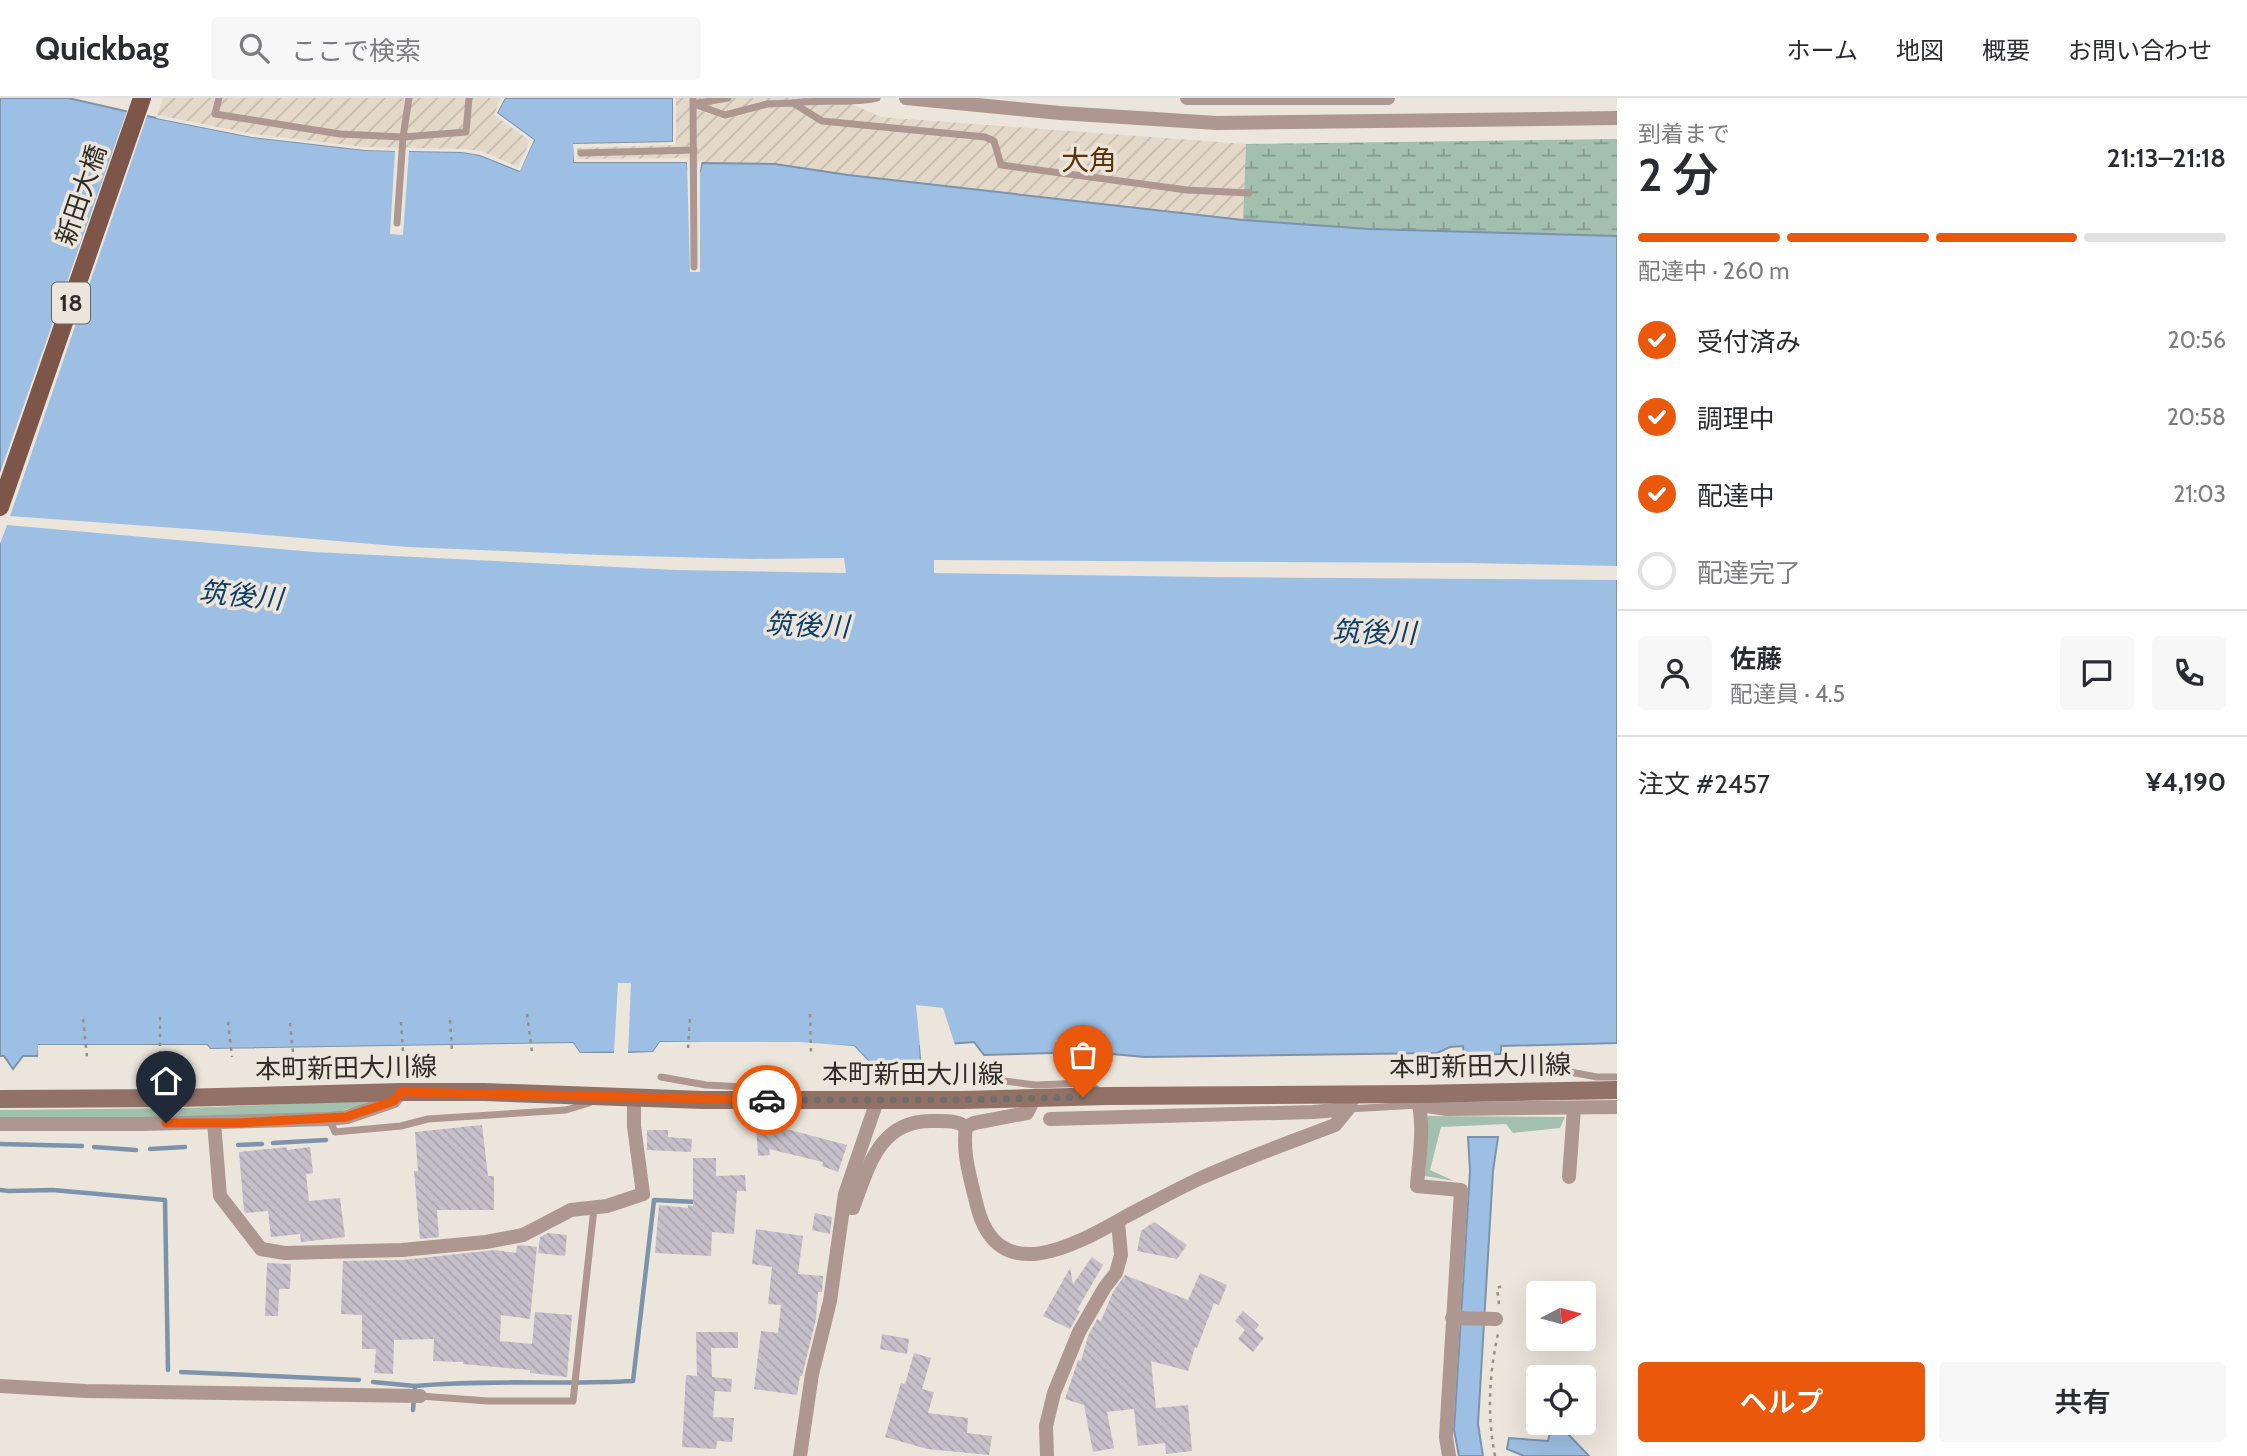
<!DOCTYPE html>
<html lang="ja">
<head>
<meta charset="utf-8">
<style>
  :root { --surface:#fff; --page:#f7f7f7; --text:#2b2b33; --muted:#7c7c81; --line:#e1e1e2; --accent:#ea580c }
  body { margin:0; font-family:Cabin,"Noto Sans JP",sans-serif; background:var(--page); color:var(--text); height:100vh; display:flex; flex-direction:column; font-size:26px; white-space:nowrap }
  * { box-sizing:border-box; margin:0 }
  p { font-size:23px; color:var(--muted) }
  .icon { flex:none; width:38px; height:38px; fill:none; stroke:currentColor; stroke-width:2; stroke-linecap:round; stroke-linejoin:round }
  .map { position:relative; flex:1; overflow:hidden }
  .details { display:flex; flex-direction:column; background:var(--surface); width:630px }
  .details>* { flex:none }
  .needle { width:46px; rotate:84deg }
  .fabs { position:absolute; left:1526px; top:1183px; display:grid; gap:14px }
  .fabs a { display:grid; place-items:center; width:70px; height:70px; border-radius:7px; background:var(--surface); box-shadow:0 7px 28px #0002; font-size:35px }
  .pin { position:absolute; display:grid; place-items:center; width:60px; height:60px; color:#fff; margin:-72px -30px; border-radius:50% 50% 50% 0; rotate:-45deg; box-shadow:0 0 7px #0007 }
  .pin .icon { rotate:45deg }
  .courier { position:absolute; display:grid; place-items:center; width:70px; height:70px; margin:-35px; border:5px solid #ea580c; border-radius:50%; background:#fff; color:#222; box-shadow:0 2px 9px #0007 }
  .summary em { font-style:normal; font-weight:600 }
  .summary div { display:flex; flex-direction:column-reverse }
  .summary { display:flex; align-items:center; justify-content:space-between; height:119px; padding:0 21px }
  h1 { font-size:46px; font-weight:600; line-height:52px }
  .bar { display:grid; grid-template-columns:repeat(4,1fr); gap:10px 7px; align-content:center; height:84px; padding:0 21px }
  .bar i { height:9px; border-radius:5px; background:var(--line) }
  .bar .active { background:var(--accent) }
  .bar p { grid-column:span 4 }
  .line { display:flex; align-items:center; gap:18px; padding:0 21px; border-top:2px solid var(--line) }
  .line div { flex:1 }
  .round { display:grid; place-items:center; flex:none; width:74px; height:74px; border-radius:7px; background:var(--page) }
  ol { padding:0 21px; list-style:none }
  li { display:flex; align-items:center; gap:21px; height:77px }
  li p { margin-inline-start:auto }
  li .icon { padding:7px; border-radius:50%; background:var(--accent); color:#fff; stroke-width:4 }
  li:last-child { color:var(--muted) }
  li i { width:38px; height:38px; border:4px solid var(--line); border-radius:50% }
  .button { display:flex; gap:14px; margin-top:auto; padding:14px 21px }
  .button a { flex:1; height:80px; border-radius:7px; background:var(--accent); color:#fff; font-size:28px; font-weight:600; line-height:80px; text-align:center }
  .button a+a { background:var(--page); color:var(--text) }
  header { display:flex; align-items:center; gap:42px; box-sizing:border-box; height:98px; padding:0 35px; background:var(--surface); border-bottom:2px solid var(--line) }
  header strong { font-size:33px }
  nav { display:flex; gap:38px; margin-inline-start:auto; font-size:24px }
  .search { width:490px; height:63px; background:var(--page); display:flex; align-items:center; gap:18px; box-sizing:border-box; padding:0 24px; border-radius:7px; color:var(--muted); font-size:26px }
  main { display:flex; flex:1; min-height:0 }
  .map>svg:first-child { display:block }
  .industrial { fill:url(#industrial-furrows) }
  .green { fill:#a3bfad }
  .wetland { fill:url(#wetland-marsh) }
  .water { fill:#9dbfe4; stroke:#7c93ac; stroke-width:2 }
  .pier { fill:#ece5db }
  .lines { fill:none; stroke-linecap:round; stroke-linejoin:round }
  .stream { stroke:#7c93ac; stroke-width:4.5 }
  .building { fill:url(#building-back-hatch) }
  .path { stroke:#959088; stroke-width:2.5; stroke-dasharray:3.5 5; stroke-linecap:butt }
  .lane { stroke:#ae9790; stroke-width:7 }
  .street { stroke:#ae9790; stroke-width:14 }
  .secondary { stroke:#927167; stroke-width:18 }
  .primary { stroke:#7d5649; stroke-width:18 }
  .done { stroke:#716d67; stroke-width:7; stroke-dasharray:0 12.6 }
  .route { stroke:#ea580c; stroke-width:9 }
  .labels { text-anchor:middle; stroke-width:7; stroke-linejoin:round; paint-order:stroke }
  .shield { fill:#ece5db; stroke:#68645e; stroke-width:2 }
  .shield-label { font-size:24px; font-weight:bold; fill:#2f2c28 }
  .street-label { font-size:26px; fill:#2f2c28; stroke:#ece5db }
  .neighbourhood-label { font-size:28px; fill:#5c3207; stroke:#ece5db }
  .water-label { font-size:28px; font-style:italic; fill:#0c3e6c; stroke:#ece5db }
</style>
</head>
<body>
<header>
<strong>Quickbag</strong>
<div class="search"><svg class="icon" aria-label="search" viewBox="0 0 24 24"><circle cx="10" cy="10" r="6"/><path d="M15 15l6 6"/></svg>ここで検索</div>
<nav><a>ホーム</a><a>地図</a><a>概要</a><a>お問い合わせ</a></nav>
</header>
<main>
<div class="map">
<svg width="1617" height="1358" viewBox="0 0 1617 1358">
  <defs>
    <pattern id="industrial-furrows" width="10" height="10" patternUnits="userSpaceOnUse" patternTransform="scale(1.75)"><rect width="10" height="10" fill="#e4d9c9"/><path d="M-1 1l2-2M0 10L10 0M9 11l2-2" fill="none" stroke="#c4baad"/></pattern>
    <pattern id="wetland-marsh" width="20" height="14" patternUnits="userSpaceOnUse" patternTransform="scale(1.75)"><rect width="20" height="14" fill="#a3bfad"/><path d="M1 5h8M5 5V1M11 12h8M15 12V8" fill="none" stroke="#859b8d"/></pattern>
    <pattern id="building-back-hatch" width="6" height="6" patternUnits="userSpaceOnUse" patternTransform="scale(1.75)"><rect width="6" height="6" fill="#c4bfc9"/><path d="M-1 5l2 2M0 0l6 6M5-1l2 2" fill="none" stroke="#a9a4ad"/></pattern>
  </defs>
  <rect width="100%" height="100%" fill="#ece5db"/>
  <polygon class="industrial" points="163,0 838,0 881,19 1246,46 1243,122 524,87 156,20"/>
  <g class="green">
    <polygon points="384,1002 332,1015 180,1019 0,1019 0,1012 186,1010"/>
    <polygon points="1428,1018 1565,1019 1560,1030 1513,1035 1506,1026 1441,1029 1430,1072 1454,1083 1425,1078"/>
  </g>
  <polygon class="wetland" points="1617,41 1617,138 1369,131 1243,122 1246,46"/>
  <g class="water">
    <polygon points="0,0 68,0 156,20 252,39 365,52 462,54 480,57 519,73 534,42 497,15 505,0 673,0 673,44 574,46 574,64 687,64 688,72 700,73 702,65 775,66 848,77 1243,122 1369,131 1617,138 1617,945 1501,948 1501,956 1464,957 1463,948 1450,949 1437,955 1145,959 1089,954 984,957 974,944 920,948 921,966 875,970 854,948 660,944 653,954 580,955 573,945 210,951 207,947 39,947 38,958 23,958 13,971 4,958 0,958"/>
    <polygon points="1468,1039 1498,1039 1493,1073 1478,1326 1483,1358 1459,1358 1454,1332 1470,1073"/>
    <polygon points="1552,1325 1565,1325 1567,1335 1589,1358 1524,1358 1507,1351 1509,1340 1548,1343"/>
  </g>
  <g class="pier">
    <polygon points="501,0 505,0 497,15 534,42 520,73 480,57 462,54 409,53 403,137 390,136 395,53 365,52 252,39 156,20 157,17 253,36 365,49 463,51 481,53 518,69 530,43 494,17"/>
    <polygon points="673,0 676,0 676,44 675,47 577,50 577,61 688,60 690,62 691,69 697,69 699,63 702,61 700,73 700,174 690,174 687,64 574,64 573,46 673,44"/>
    <polygon points="128,10 148,15 10,418 231,434 408,449 600,457 752,461 844,460 846,475 676,472 314,454 7,427 0,446 0,375"/>
    <polygon points="934,462 1470,465 1617,468 1617,482 1210,479 934,475"/>
    <polygon points="618,885 631,885 628,955 653,954 660,944 799,944 854,948 875,970 875,973 853,951 799,948 662,947 653,958 580,959 572,948 210,955 205,950 42,951 42,959 38,961 38,947 207,947 210,951 573,945 580,955 614,955"/>
    <polygon points="916,907 943,910 956,950 923,951 924,966 922,970"/>
  </g>
  <g class="lines">
    <g class="stream">
      <polyline points="273,1045 326,1042"/>
      <polyline points="0,1046 82,1048"/>
      <polyline points="238,1047 262,1046"/>
      <polyline points="94,1049 136,1052"/>
      <polyline points="150,1051 185,1049"/>
      <polyline points="0,1092 9,1093 53,1092 165,1102 168,1272"/>
      <polyline points="181,1274 359,1282"/>
      <polyline points="373,1284 415,1288"/>
      <path d="M413,1312L415,1288C488,1281 560,1287 633,1283L654,1102L697,1104"/>
    </g>
  </g>
  <g class="building">
    <polygon points="482,1027 488,1078 494,1078 494,1112 437,1112 439,1139 420,1141 414,1073 418,1073 415,1034"/>
    <polygon points="771,1027 847,1047 838,1074 822,1068 823,1064 769,1051 770,1057 758,1058 756,1028"/>
    <polygon points="647,1032 668,1032 668,1039 692,1041 691,1054 647,1052"/>
    <polygon points="287,1049 287,1052 310,1049 313,1075 306,1076 309,1103 340,1100 345,1139 301,1144 300,1136 271,1139 268,1113 246,1115 244,1113 239,1054"/>
    <polygon points="693,1060 716,1060 716,1078 745,1077 746,1093 737,1093 734,1136 712,1134 711,1158 655,1155 659,1107 688,1110 688,1107 693,1108"/>
    <polygon points="815,1115 832,1119 830,1136 812,1132"/>
    <polygon points="1154,1124 1187,1147 1177,1161 1137,1153 1141,1133"/>
    <polygon points="756,1131 803,1138 798,1176 823,1178 822,1194 818,1194 816,1221 802,1278 800,1278 797,1297 754,1291 761,1233 778,1235 781,1207 768,1206 772,1169 752,1166"/>
    <polygon points="548,1135 567,1137 565,1158 538,1155 540,1139"/>
    <polygon points="521,1147 537,1149 530,1221 501,1217 500,1243 532,1246 535,1214 572,1217 567,1279 530,1275 530,1272 463,1266 463,1264 433,1263 434,1241 394,1242 393,1276 374,1275 376,1251 362,1251 362,1217 341,1216 343,1163 403,1162 495,1152 516,1155 517,1148"/>
    <polygon points="1092,1159 1103,1167 1077,1212 1080,1213 1070,1231 1043,1218 1070,1170 1073,1186"/>
    <polygon points="267,1165 291,1166 290,1191 279,1191 278,1218 265,1218"/>
    <polygon points="1200,1175 1227,1187 1219,1207 1214,1205 1197,1250 1195,1249 1188,1273 1151,1263 1156,1310 1188,1307 1192,1353 1166,1356 1165,1345 1138,1348 1134,1311 1107,1314 1114,1350 1093,1354 1084,1307 1065,1301 1078,1262 1081,1263 1088,1238 1097,1221 1101,1223 1113,1194 1125,1177 1188,1202"/>
    <polygon points="1243,1213 1259,1227 1255,1232 1264,1240 1253,1254 1238,1241 1245,1232 1235,1223"/>
    <polygon points="696,1234 738,1234 738,1250 711,1250 712,1279 732,1281 731,1294 715,1293 713,1319 734,1320 732,1344 717,1343 716,1351 682,1349 686,1277 697,1278"/>
    <polygon points="882,1236 909,1241 907,1256 880,1251"/>
    <polygon points="914,1255 931,1260 922,1291 934,1294 928,1315 968,1320 967,1335 992,1338 989,1357 927,1351 885,1339 901,1285 905,1286"/>
  </g>
  <g class="lines">
    <g class="path">
      <polyline points="527,916 532,954"/>
      <polyline points="810,916 811,954"/>
      <polyline points="160,919 160,956"/>
      <polyline points="83,921 87,959"/>
      <polyline points="450,922 452,953"/>
      <polyline points="228,924 232,959"/>
      <polyline points="401,924 403,954"/>
      <polyline points="290,925 293,954"/>
      <polyline points="688,950 690,919"/>
      <polyline points="1499,1206 1497,1190 1505,1187"/>
      <path d="M1495,1358C1487,1318 1489,1276 1498,1236"/>
    </g>
    <g class="lane">
      <polyline points="219,0 215,16 340,36 403,39 466,34 469,0"/>
      <polyline points="693,0 694,169"/>
      <polyline points="698,5 728,0"/>
      <path d="M793,5C820,1 852,6 877,0"/>
      <polyline points="694,6 725,17 767,6 793,5 822,23 985,39 994,43 1001,67 1187,92 1249,95"/>
      <polyline points="581,55 694,52"/>
      <polyline points="397,125 403,39 409,0"/>
      <polyline points="1527,966 1597,979 1617,979"/>
      <polyline points="966,978 1035,987 1087,985 1101,994"/>
      <polyline points="661,979 706,987 765,990 778,998"/>
      <polyline points="1348,1011 1419,1007"/>
      <polyline points="329,1021 335,1034 401,1028 428,1021 566,1012 589,1005 590,1000"/>
      <polyline points="420,1298 488,1303 573,1303 594,1110"/>
    </g>
    <g class="street">
      <polyline points="906,0 1060,15 1217,25 1617,20"/>
      <polyline points="1187,0 1388,0"/>
      <path d="M1416,996C1426,1025 1419,1058 1417,1088L1461,1092L1446,1339L1449,1358"/>
      <path d="M1034,1001L1027,1015L974,1025L966,1029C962,1056 971,1082 977,1108C998,1192 1077,1146 1125,1119C1150,1106 1175,1092 1201,1080C1245,1060 1291,1044 1335,1027L1348,1011L1354,997"/>
      <polyline points="1420,1007 1447,1011 1617,1009"/>
      <polyline points="1050,1021 1313,1014 1348,1011"/>
      <polyline points="214,1024 220,1098 261,1151 285,1155 402,1152 486,1144 523,1137 571,1112 607,1108 643,1096 634,1028 634,999"/>
      <polyline points="0,1026 142,1026 329,1021 347,1019 394,1003 401,994"/>
      <polyline points="1569,1079 1574,1010"/>
      <path d="M844,1110H853C869,1067 880,1021 934,1023C946,1023 956,1022 966,1029"/>
      <polyline points="1452,1220 1496,1221"/>
      <polyline points="0,1288 86,1293 420,1298"/>
      <polyline points="800,1358 812,1276 830,1203 845,1096 877,1003"/>
      <polyline points="1047,1358 1046,1328 1054,1295 1079,1234 1105,1189 1116,1175 1121,1157 1118,1124"/>
    </g>
    <polyline class="secondary" points="0,1001 179,1000 401,994 484,994 703,1002 963,1002 1107,998 1416,996 1617,992"/>
    <polyline class="primary" points="0,409 142,0"/>
  </g>
  <g class="lines">
    <polyline class="done" points="767,1002 963,1002 1083,999"/>
    <polyline class="route" points="166,1025 238,1025 346,1019 394,1003 401,994 767,1002"/>
  </g>
  <g class="labels">
    <rect class="shield" x="52" y="184.5" width="38" height="41" rx="5"/>
    <g class="shield-label">
      <text x="71" y="213">18</text>
    </g>
    <g class="street-label">
      <text transform="translate(81 97) rotate(-71)" y="9">新田大橋</text>
      <text transform="translate(1480 968) rotate(-1)" y="9">本町新田大川線</text>
      <text transform="translate(346 970) rotate(-1)" y="9">本町新田大川線</text>
      <text x="913" y="985">本町新田大川線</text>
    </g>
    <g class="neighbourhood-label">
      <text x="1089" y="72">大角</text>
    </g>
    <g class="water-label">
      <text transform="translate(241 497) rotate(5)" y="10">筑後川</text>
      <text transform="translate(807 527) rotate(2)" y="10">筑後川</text>
      <text transform="translate(1374 534) rotate(1)" y="10">筑後川</text>
    </g>
  </g>
</svg>
<div class="fabs">
<a><svg class="needle" viewBox="-14 -14 28 28"><path d="M0-13l5 13h-10z" fill="#e53935"/><path d="M0 13l5-13h-10z" fill="#7c7c81"/></svg></a>
<a><svg class="icon" aria-label="locate" viewBox="0 0 24 24"><circle cx="12" cy="12" r="6"/><path d="M12 2v4M12 18v4M2 12h4M18 12h4"/></svg></a>
</div>
<div class="pin" style="left:1083px;top:999px;background:#ea580c"><svg class="icon" aria-label="bag" viewBox="0 0 24 24"><path d="M5 8h14l-1 12H6zM9 8a3 3 0 0 1 6 0"/></svg></div>
<div class="pin" style="left:166px;top:1025px;background:#1f2937"><svg class="icon" aria-label="home" viewBox="0 0 24 24"><path d="M3 11l9-7 9 7M6 9v11h12V9"/></svg></div>
<div class="courier" style="left:767px;top:1002px"><svg class="icon" aria-label="car" viewBox="0 0 24 24"><path d="M5 17H2v-5l4-1 3-4h7l3 4 3 1v5h-3M9 17h6M6 11h13"/><circle cx="7" cy="17" r="2"/><circle cx="17" cy="17" r="2"/></svg></div>
</div>
<section class="details">
<div class="summary"><div><h1>2 分</h1><p>到着まで</p></div><em>21:13–21:18</em></div>
<div class="bar"><i class="active"></i><i class="active"></i><i class="active"></i><i></i><p>配達中 · 260 m</p></div>
<ol>
<li><svg class="icon" aria-label="check" viewBox="0 0 24 24"><path d="M5 12l5 5 9-10"/></svg>受付済み<p>20:56</p></li>
<li><svg class="icon" aria-label="check" viewBox="0 0 24 24"><path d="M5 12l5 5 9-10"/></svg>調理中<p>20:58</p></li>
<li><svg class="icon" aria-label="check" viewBox="0 0 24 24"><path d="M5 12l5 5 9-10"/></svg>配達中<p>21:03</p></li>
<li><i></i>配達完了</li>
</ol>
<div class="line" style="height:126px"><a class="round"><svg class="icon" aria-label="person" viewBox="0 0 24 24"><circle cx="12" cy="8" r="4"/><path d="M4 21q1-7 8-7t8 7"/></svg></a><div><b>佐藤</b><p>配達員 · 4.5</p></div><a class="round"><svg class="icon" aria-label="chat" viewBox="0 0 24 24"><path d="M4 5h16v11H9l-5 4z"/></svg></a><a class="round"><svg class="icon" aria-label="phone" viewBox="0 0 24 24"><path d="M5 4h4l2 5-3 2q2 4 5 5l2-3 5 2v4C11 20 4 13 5 4z"/></svg></a></div>
<div class="line" style="height:91px"><div>注文 #2457</div><b>¥4,190</b></div>
<div class="button"><a>ヘルプ</a><a>共有</a></div>
</section>
</main>
</body>
</html>
